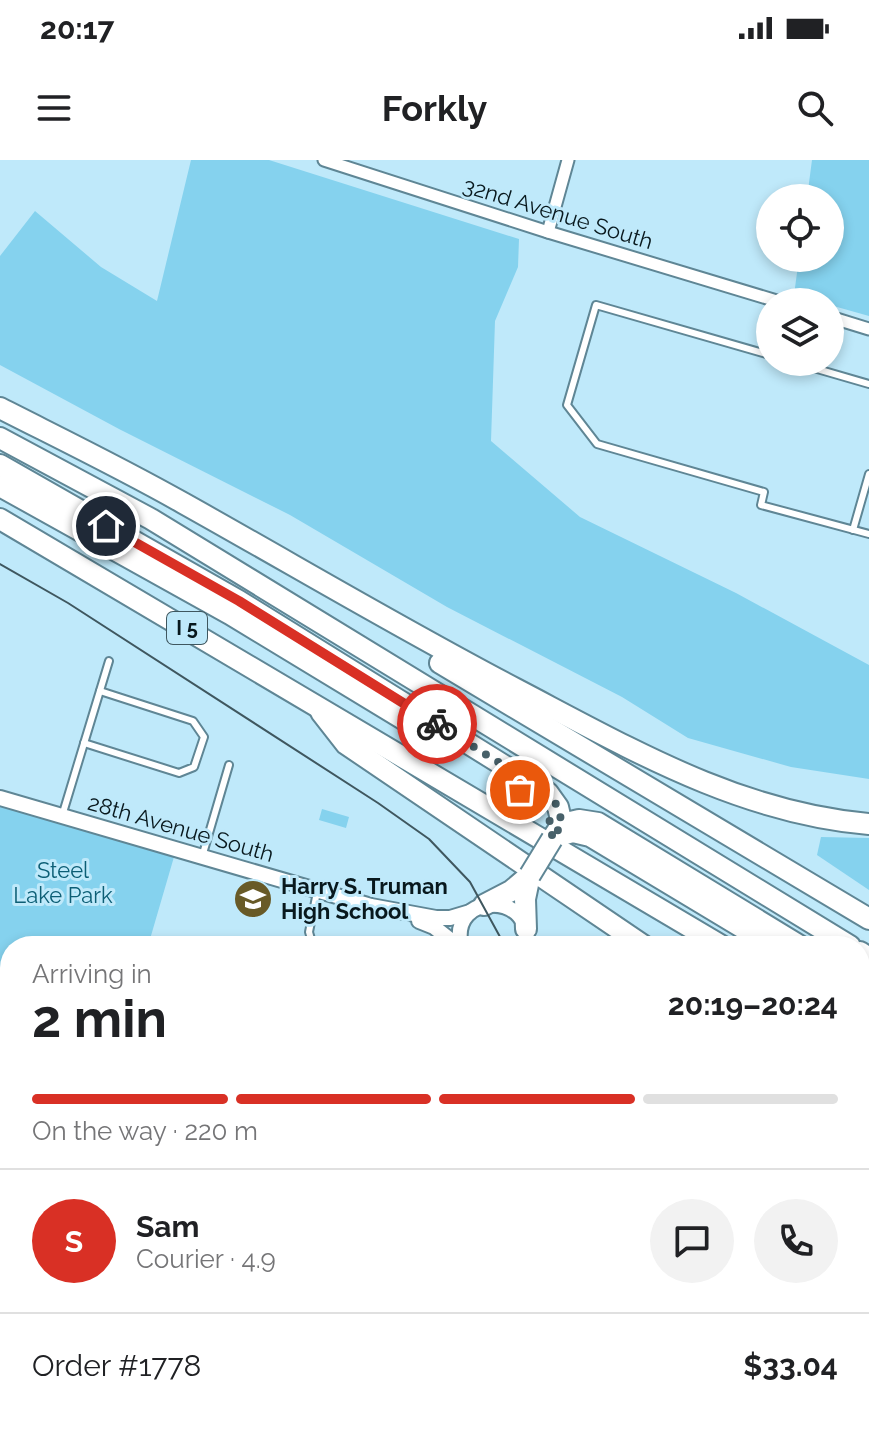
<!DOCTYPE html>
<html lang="en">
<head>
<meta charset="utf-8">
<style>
  :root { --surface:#fff; --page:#f2f2f2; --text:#202124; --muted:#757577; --line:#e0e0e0; --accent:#d93025 }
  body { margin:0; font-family:Raleway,sans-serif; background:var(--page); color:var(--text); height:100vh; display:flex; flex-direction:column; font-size:30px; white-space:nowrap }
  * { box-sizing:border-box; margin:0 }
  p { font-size:26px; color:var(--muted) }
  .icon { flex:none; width:44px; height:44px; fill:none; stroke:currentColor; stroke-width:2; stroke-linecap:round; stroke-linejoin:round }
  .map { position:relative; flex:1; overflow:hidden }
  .drawer { position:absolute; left:0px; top:776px; width:870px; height:496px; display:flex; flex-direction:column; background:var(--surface); border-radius:32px 32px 0 0; box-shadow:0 4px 12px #0003 }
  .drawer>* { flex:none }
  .tools { position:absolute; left:756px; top:24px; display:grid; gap:16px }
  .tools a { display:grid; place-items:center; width:88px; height:88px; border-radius:50%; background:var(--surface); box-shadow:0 4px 12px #0003; font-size:40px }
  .pin { position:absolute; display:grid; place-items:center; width:68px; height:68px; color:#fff; margin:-34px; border:4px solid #fff; border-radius:50%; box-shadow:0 2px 8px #0007 }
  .courier { position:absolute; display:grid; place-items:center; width:80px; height:80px; margin:-40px; border:6px solid #d93025; border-radius:50%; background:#fff; color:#222; box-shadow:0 2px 10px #0007 }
  .head em { font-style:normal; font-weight:700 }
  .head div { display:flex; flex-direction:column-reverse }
  .head { display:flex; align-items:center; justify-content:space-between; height:136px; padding:0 32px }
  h1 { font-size:52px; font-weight:700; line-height:60px }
  .bar { display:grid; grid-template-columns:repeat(4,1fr); gap:12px 8px; align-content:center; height:96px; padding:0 32px }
  .bar i { height:10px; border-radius:6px; background:var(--line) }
  .bar .active { background:var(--accent) }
  .bar p { grid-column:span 4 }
  .line { display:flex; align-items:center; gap:20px; padding:0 32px; border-top:2px solid var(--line) }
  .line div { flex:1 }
  .round { display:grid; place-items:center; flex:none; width:84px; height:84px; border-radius:42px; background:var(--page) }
  .status { display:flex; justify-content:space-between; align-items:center; height:56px; padding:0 40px; background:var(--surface); direction:ltr }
  .status svg { height:22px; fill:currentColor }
  header { display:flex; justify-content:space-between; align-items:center; height:104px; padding:0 32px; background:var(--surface); font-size:36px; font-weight:700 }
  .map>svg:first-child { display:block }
  .green { fill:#85d2ee }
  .water { fill:#8a97dc; stroke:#6371a3; stroke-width:2 }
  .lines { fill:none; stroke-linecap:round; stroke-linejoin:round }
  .service-casing { stroke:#5f8695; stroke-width:10 }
  .minor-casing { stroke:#5f8695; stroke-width:15 }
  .tertiary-casing { stroke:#5f8695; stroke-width:18 }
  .motorway-casing { stroke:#5f8695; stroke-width:24 }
  .service { stroke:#fff; stroke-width:6 }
  .minor { stroke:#fff; stroke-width:11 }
  .tertiary { stroke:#fff; stroke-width:14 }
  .motorway { stroke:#fff; stroke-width:20 }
  .tram { stroke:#3f575f; stroke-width:2 }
  .motorway-bridge-casing { stroke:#5f8695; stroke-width:24; stroke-linecap:butt }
  .motorway-bridge { stroke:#fff; stroke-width:20 }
  .done { stroke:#48616a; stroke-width:8; stroke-dasharray:0 14.4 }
  .route { stroke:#d93025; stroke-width:10 }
  .labels { text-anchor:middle; stroke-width:6; stroke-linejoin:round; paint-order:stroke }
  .shield { fill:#bfe9fa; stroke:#3f575f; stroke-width:2 }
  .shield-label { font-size:20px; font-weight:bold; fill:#08181d }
  .street-label { font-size:22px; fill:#08181d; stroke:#bfe9fa }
  .park-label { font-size:22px; fill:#0c5e75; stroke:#bfe9fa }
  .poi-label { font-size:22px; font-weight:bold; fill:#08181d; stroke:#bfe9fa; text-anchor:start }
</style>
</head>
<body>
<div class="status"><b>20:17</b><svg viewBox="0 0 49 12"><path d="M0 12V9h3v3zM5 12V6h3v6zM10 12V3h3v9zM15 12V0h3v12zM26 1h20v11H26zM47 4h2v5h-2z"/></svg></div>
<header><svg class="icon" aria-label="menu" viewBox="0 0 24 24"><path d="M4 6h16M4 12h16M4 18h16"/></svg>Forkly<svg class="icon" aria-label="search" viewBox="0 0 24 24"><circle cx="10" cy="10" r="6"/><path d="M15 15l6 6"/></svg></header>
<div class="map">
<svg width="869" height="1272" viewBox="0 0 869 1272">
  <rect width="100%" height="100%" fill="#bfe9fa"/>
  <g class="green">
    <polygon points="191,0 269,0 519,79 518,107 495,161 491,281 580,357 736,433 869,505 869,619 791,607 688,578 622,537 447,447 290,355 119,269 0,205 0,96 35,51 101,107 157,141"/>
    <polygon points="812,0 869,0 869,156 830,145 830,142 818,142 794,135 799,98 830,98 830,38 807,38"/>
    <polygon points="0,638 176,690 148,786 10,786 10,1246 2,1272 0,1272"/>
    <polygon points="322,649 349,657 346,668 319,660"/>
    <polygon points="821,677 869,678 869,730 817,695"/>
  </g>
  <polygon class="water" points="860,925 869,930 869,988 860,967"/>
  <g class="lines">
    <defs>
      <g id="service">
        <polyline points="770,195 596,145 567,245 597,284 764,332 761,345 869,374"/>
        <polyline points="793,202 869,224"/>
        <polyline points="853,370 869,314"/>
        <polyline points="84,583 179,613 194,607 204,577 193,561 100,531"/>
        <polyline points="62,656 109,501"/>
        <polyline points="202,697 229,605"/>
        <polyline points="313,786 309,772 317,732"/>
        <polyline points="860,905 869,911"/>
        <polyline points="502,1262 505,1272"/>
        <polyline points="382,1266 403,1272"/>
        <polyline points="448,1272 450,1262"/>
      </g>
      <g id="minor">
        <polyline points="324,0 548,72 780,142"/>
        <polyline points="548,72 568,0"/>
        <polyline points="830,157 869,169"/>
        <polyline points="59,1272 62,1262"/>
        <polyline points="178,1272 181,1262"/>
        <polyline points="714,1272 717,1262"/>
      </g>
      <g id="tertiary">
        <polyline points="0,638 371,746 436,758 450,758 470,752"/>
        <polyline points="419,761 434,767 458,786"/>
        <path d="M461,786C448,730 538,732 525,786"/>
        <polyline points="380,1272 383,1262"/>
      </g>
      <g id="motorway">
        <path d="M0,248C61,279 123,309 183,343C294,405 403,470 516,529C629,588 739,653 869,664"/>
        <polyline points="0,278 151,359 850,786"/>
        <polyline points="0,305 239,441 548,633 558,647 562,664 552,679"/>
        <polyline points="0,326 230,454 413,565"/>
        <polyline points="0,359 722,786"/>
        <polyline points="440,503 869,759"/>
        <polyline points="321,552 346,584 644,786"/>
        <polyline points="562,664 579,660 598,663 800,786"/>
        <polyline points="559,676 573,672 590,676 773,786"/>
        <polyline points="484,745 511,731 530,715"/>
        <polyline points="526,769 525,739 530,715"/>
        <polyline points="860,792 869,798"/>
        <polyline points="860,822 869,828"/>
        <polyline points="860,839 869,844"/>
        <polyline points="860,870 869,875"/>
        <polyline points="860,1096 869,1122"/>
      </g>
    </defs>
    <use href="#service" class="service-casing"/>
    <use href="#minor" class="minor-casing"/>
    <use href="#tertiary" class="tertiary-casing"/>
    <use href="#motorway" class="motorway-casing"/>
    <use href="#service" class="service"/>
    <use href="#minor" class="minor"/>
    <use href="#tertiary" class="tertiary"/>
    <use href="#motorway" class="motorway"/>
    <g class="tram">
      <polyline points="0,404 68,443 378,643 429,679 470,722 505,786"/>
      <polyline points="429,1272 432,1262"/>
    </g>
    <defs>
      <polyline id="motorway-bridge" points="530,715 552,679"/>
    </defs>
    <use href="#motorway-bridge" class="motorway-bridge-casing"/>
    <use href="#motorway-bridge" class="motorway-bridge"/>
  </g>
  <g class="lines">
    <path class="done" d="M437,564L548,633L558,647L562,664L552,679C553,654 539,642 520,630"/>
    <polyline class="route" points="106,366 239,441 437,564"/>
  </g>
  <defs>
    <symbol id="school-disc" viewBox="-11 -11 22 22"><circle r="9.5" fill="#685a27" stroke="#bfe9fa"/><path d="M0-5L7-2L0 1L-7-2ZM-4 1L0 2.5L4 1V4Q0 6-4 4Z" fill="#fff"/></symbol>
  </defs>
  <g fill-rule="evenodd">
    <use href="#school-disc" x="231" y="717" width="44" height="44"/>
  </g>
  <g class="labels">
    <rect class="shield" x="167" y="452" width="40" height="32" rx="6"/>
    <g class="shield-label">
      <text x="187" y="475">I 5</text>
    </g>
    <g class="street-label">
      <text transform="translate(558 53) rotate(17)" y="8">32nd Avenue South</text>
      <text transform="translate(181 668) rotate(16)" y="8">28th Avenue South</text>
    </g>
    <g class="park-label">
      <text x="63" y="718">Steel<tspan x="63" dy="25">Lake Park</tspan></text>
    </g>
    <g class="poi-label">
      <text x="281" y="734">Harry S. Truman<tspan x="281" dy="25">High School</tspan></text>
    </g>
  </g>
</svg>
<div class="tools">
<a><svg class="icon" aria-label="locate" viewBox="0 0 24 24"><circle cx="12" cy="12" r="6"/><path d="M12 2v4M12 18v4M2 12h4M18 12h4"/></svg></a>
<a><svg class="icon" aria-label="layers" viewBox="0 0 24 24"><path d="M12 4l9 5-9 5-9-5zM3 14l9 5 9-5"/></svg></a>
</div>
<div class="pin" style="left:520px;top:630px;background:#ea580c"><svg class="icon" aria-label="bag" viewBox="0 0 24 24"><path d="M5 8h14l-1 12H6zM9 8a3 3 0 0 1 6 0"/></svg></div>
<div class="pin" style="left:106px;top:366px;background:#1f2937"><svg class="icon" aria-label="home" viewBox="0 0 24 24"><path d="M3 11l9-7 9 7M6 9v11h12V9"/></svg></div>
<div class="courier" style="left:437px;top:564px"><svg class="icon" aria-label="bike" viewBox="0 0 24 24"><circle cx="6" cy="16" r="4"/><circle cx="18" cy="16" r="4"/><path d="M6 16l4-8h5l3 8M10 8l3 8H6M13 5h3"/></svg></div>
<section class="drawer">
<div class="head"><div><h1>2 min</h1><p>Arriving in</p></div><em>20:19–20:24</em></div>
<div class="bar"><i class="active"></i><i class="active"></i><i class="active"></i><i></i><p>On the way · 220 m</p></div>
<div class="line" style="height:144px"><b class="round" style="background:var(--accent);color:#fff">S</b><div><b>Sam</b><p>Courier · 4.9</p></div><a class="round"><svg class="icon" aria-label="chat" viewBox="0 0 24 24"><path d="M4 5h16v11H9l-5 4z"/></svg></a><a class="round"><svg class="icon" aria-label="phone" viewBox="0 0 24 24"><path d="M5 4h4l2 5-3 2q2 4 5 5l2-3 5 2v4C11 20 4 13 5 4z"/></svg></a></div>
<div class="line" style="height:104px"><div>Order #1778</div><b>$33.04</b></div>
</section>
</div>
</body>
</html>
